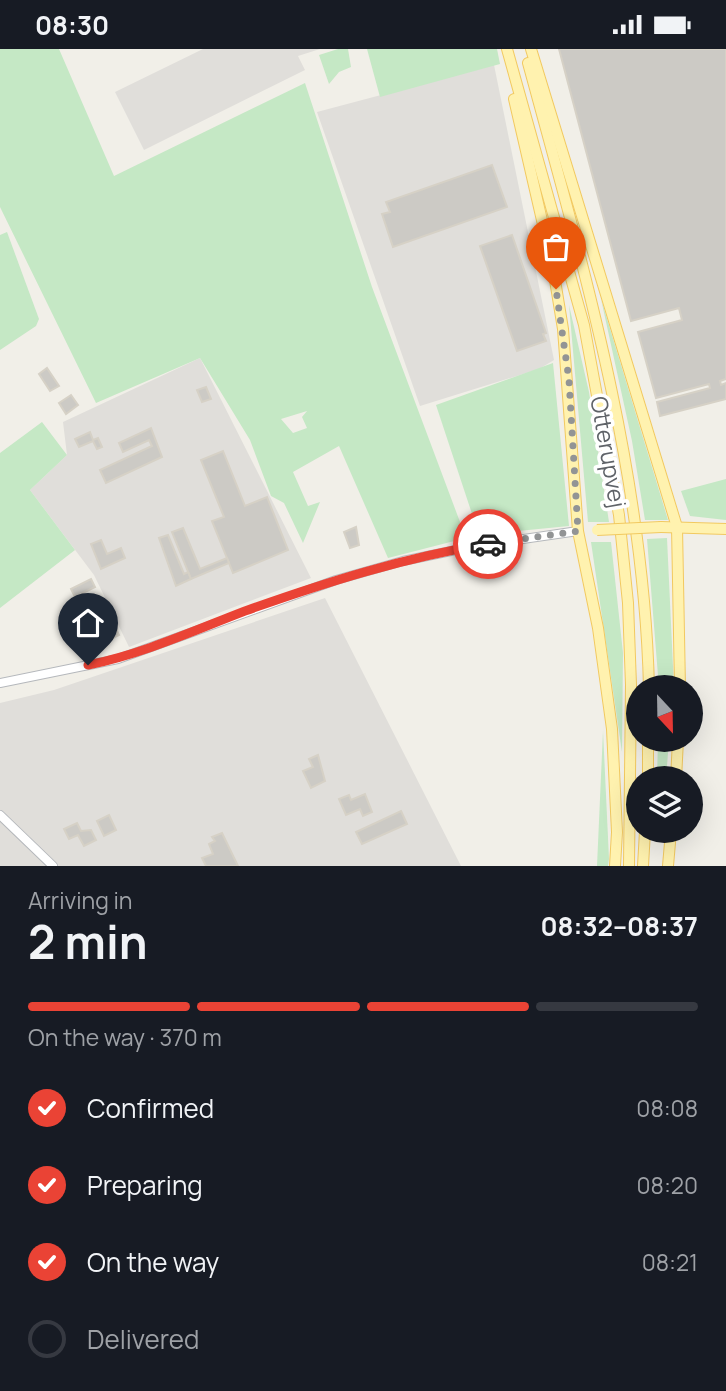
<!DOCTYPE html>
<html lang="en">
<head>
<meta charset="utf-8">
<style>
  :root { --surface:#171b24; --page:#242831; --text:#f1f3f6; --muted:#9ea1a6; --line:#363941; --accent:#ea4335 }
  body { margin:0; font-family:Manrope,sans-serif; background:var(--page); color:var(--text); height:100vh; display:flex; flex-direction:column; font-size:26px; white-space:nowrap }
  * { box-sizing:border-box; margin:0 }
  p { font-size:23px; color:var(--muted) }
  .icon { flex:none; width:38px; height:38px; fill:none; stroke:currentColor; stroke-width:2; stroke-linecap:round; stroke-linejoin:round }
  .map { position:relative; height:817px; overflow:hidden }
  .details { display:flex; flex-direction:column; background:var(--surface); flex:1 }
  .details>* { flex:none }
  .needle { width:46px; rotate:158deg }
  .buttons { position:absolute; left:626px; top:626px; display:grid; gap:14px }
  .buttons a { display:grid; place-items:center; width:77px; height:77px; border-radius:50%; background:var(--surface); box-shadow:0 7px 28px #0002; font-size:35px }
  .pin { position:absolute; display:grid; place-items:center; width:60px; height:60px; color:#fff; margin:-72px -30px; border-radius:50% 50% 50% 0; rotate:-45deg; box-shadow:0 0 7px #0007 }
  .pin .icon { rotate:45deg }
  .courier { position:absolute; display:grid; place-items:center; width:70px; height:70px; margin:-35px; border:5px solid #ea4335; border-radius:50%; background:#fff; color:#222; box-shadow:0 2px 9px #0007 }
  .head em { font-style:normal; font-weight:700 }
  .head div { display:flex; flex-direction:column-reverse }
  .head { display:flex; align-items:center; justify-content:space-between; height:119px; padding:0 28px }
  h1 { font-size:46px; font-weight:700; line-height:52px }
  .bar { display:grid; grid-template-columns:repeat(4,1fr); gap:10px 7px; align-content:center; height:84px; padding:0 28px }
  .bar i { height:9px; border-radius:5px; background:var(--line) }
  .bar .current { background:var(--accent) }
  .bar p { grid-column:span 4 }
  ol { padding:0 28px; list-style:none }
  li { display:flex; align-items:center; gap:21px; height:77px }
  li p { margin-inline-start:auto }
  li .icon { padding:7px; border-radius:50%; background:var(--accent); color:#fff; stroke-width:4 }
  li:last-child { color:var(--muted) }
  li i { width:38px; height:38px; border:4px solid var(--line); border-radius:50% }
  .status { display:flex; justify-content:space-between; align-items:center; height:49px; padding:0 35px; background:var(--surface); direction:ltr }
  .status svg { height:19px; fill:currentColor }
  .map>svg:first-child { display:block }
  .industrial { fill:#e0deda }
  .green { fill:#c5e8c5; fill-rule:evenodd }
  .building { fill:#cccac5; stroke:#d6d1c6; stroke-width:2 }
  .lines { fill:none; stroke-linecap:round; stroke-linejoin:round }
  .minor-casing { stroke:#b5b8bc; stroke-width:10 }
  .major-casing { stroke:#f2c960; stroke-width:12 }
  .minor { stroke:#fff; stroke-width:8 }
  .major { stroke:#fff2af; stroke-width:10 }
  .major-bridge-casing { stroke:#f2c960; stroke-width:12; stroke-linecap:butt }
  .major-bridge { stroke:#fff2af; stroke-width:10 }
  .done { stroke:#929495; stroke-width:7; stroke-dasharray:0 12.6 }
  .route { stroke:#ea4335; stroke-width:9 }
  .labels { text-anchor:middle; stroke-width:7; stroke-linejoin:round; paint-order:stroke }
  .street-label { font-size:23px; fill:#5f6368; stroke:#fff }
</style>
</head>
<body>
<div class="status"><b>08:30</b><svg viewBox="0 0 49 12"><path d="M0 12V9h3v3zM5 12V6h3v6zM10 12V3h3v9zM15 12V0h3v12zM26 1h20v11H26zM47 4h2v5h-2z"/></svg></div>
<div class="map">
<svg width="726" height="817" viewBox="0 0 726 817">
  <rect width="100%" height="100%" fill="#f1efe8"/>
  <g class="industrial">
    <polygon points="203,0 320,0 298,7 305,21 144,101 115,43"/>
    <polygon points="494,16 554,311 539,320 420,357 317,63"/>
    <polygon points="200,309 311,529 129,598 94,526 30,441 67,406 63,373"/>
    <polygon points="325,549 461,817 0,817 0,654 54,641"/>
  </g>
  <g class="green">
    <path d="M0,0H59L114,127L305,34L372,238L466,489L388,509L339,397L293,423L308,457L320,453L303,494L284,454L271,447L250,391L200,309L96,354L0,158ZM307,362L302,368L307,379L293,384L281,370Z"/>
    <polygon points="338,0 348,0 351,18 339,23 329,35 319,6"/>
    <polygon points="367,0 497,0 500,15 380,48"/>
    <polygon points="7,183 39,270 36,277 0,301 0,186"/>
    <polygon points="601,250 668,471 645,471 632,392"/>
    <polygon points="569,256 589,343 609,473 588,473"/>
    <polygon points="553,314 569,477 479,486 436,356"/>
    <polygon points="42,373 67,406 30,441 75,501 0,559 0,404"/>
    <polygon points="726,430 726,471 690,467 681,442"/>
    <polygon points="667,489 674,639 659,639 647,490"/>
    <polygon points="591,493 611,493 623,604 622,703"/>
    <polygon points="603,682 609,810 608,817 597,817"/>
    <polygon points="658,691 669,691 666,730 657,730"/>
  </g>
  <g class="building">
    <polygon points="559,0 726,0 726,330 720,332 721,336 726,334 726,350 660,367 657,353 710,339 709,335 656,349 638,283 682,271 679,259 631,272"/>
    <polygon points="492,116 507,158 393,198 382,165 390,163 386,153"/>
    <polygon points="512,186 546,284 543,285 546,292 517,302 480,197"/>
    <polygon points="47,319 59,337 50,342 39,325"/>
    <polygon points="206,338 211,350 202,353 197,341"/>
    <polygon points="71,346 78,356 66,365 59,354"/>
    <polygon points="151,379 162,408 106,434 100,421 152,397 149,391 123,403 119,394"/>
    <polygon points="90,383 93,391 98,389 102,398 97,400 93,392 79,398 75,390"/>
    <polygon points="223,402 245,457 267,448 288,501 233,524 212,472 224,468 201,411"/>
    <polygon points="356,478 359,496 350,499 344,483"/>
    <polygon points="183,479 200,520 227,509 229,514 191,530 172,483"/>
    <polygon points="168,486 184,525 188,523 191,530 176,537 159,489"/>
    <polygon points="101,491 107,505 121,499 125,509 101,520 91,495"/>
    <polygon points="91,530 95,538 75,548 71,540"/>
    <polygon points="104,555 119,586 94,598 91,591 108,583 101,569 96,572 93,564"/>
    <polygon points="318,706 325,732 311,739 303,722 313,718 309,710"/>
    <polygon points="365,745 372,763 363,767 360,760 346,766 339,750 349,746 351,751"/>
    <polygon points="401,762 407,775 362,795 356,783"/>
    <polygon points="109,766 116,781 104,787 97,772"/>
    <polygon points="77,774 81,782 91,781 96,791 84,797 78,786 69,790 64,780"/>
    <polygon points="222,784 238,817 206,817 202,809 213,805 209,795 215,792 212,788"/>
  </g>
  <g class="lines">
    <defs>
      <g id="minor">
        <polyline points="0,634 118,610 336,531 403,512 475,497 578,482"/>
        <polyline points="0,766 53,817"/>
      </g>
      <g id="major">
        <polyline points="507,0 584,276 619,466 628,554 631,636 629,817"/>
        <polyline points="531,0 677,478 680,639"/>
        <path d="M528,14C584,219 644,425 649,639"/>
        <polyline points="514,50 553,219 563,280 578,482 598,579 612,680 617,783 615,817"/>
        <polyline points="661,478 726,480"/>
        <polyline points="648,730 648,691"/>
        <polyline points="676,730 678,691"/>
        <polyline points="643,817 645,782"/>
        <polyline points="668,817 671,782"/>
      </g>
    </defs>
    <use href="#minor" class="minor-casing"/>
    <use href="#major" class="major-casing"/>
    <use href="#minor" class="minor"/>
    <use href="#major" class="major"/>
    <defs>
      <polyline id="major-bridge" points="597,481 661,478"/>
    </defs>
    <use href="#major-bridge" class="major-bridge-casing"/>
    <use href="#major-bridge" class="major-bridge"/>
  </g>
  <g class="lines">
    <polyline class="done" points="488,495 578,482 569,331 556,240"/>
    <path class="route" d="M88,616C142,605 193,582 245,562C324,534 405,508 488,495"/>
  </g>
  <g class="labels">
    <g class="street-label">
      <text transform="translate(608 403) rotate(80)" y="8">Otterupvej</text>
    </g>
  </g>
</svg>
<div class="buttons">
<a><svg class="needle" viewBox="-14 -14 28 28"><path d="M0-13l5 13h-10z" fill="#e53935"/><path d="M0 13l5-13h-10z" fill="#9ea1a6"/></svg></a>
<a><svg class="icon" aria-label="layers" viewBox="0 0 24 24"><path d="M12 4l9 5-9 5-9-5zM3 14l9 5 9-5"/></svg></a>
</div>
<div class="pin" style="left:556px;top:240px;background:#ea580c"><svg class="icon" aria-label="bag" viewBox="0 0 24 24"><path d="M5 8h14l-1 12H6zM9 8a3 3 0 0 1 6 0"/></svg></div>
<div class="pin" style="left:88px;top:616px;background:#1f2937"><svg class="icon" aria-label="home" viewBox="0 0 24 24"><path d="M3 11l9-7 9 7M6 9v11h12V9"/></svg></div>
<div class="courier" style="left:488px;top:495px"><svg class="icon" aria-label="car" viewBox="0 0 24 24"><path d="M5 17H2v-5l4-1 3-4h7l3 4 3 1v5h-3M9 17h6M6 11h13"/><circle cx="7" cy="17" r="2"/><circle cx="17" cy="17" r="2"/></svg></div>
</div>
<section class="details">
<div class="head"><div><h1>2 min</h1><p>Arriving in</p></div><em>08:32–08:37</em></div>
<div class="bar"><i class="current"></i><i class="current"></i><i class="current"></i><i></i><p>On the way · 370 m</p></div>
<ol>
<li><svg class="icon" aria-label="check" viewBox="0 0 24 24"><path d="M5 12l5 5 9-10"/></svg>Confirmed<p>08:08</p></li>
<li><svg class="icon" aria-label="check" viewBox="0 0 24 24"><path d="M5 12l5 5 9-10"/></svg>Preparing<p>08:20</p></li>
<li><svg class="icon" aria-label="check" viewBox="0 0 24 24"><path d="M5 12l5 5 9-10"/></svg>On the way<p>08:21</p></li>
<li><i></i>Delivered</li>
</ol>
</section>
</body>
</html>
